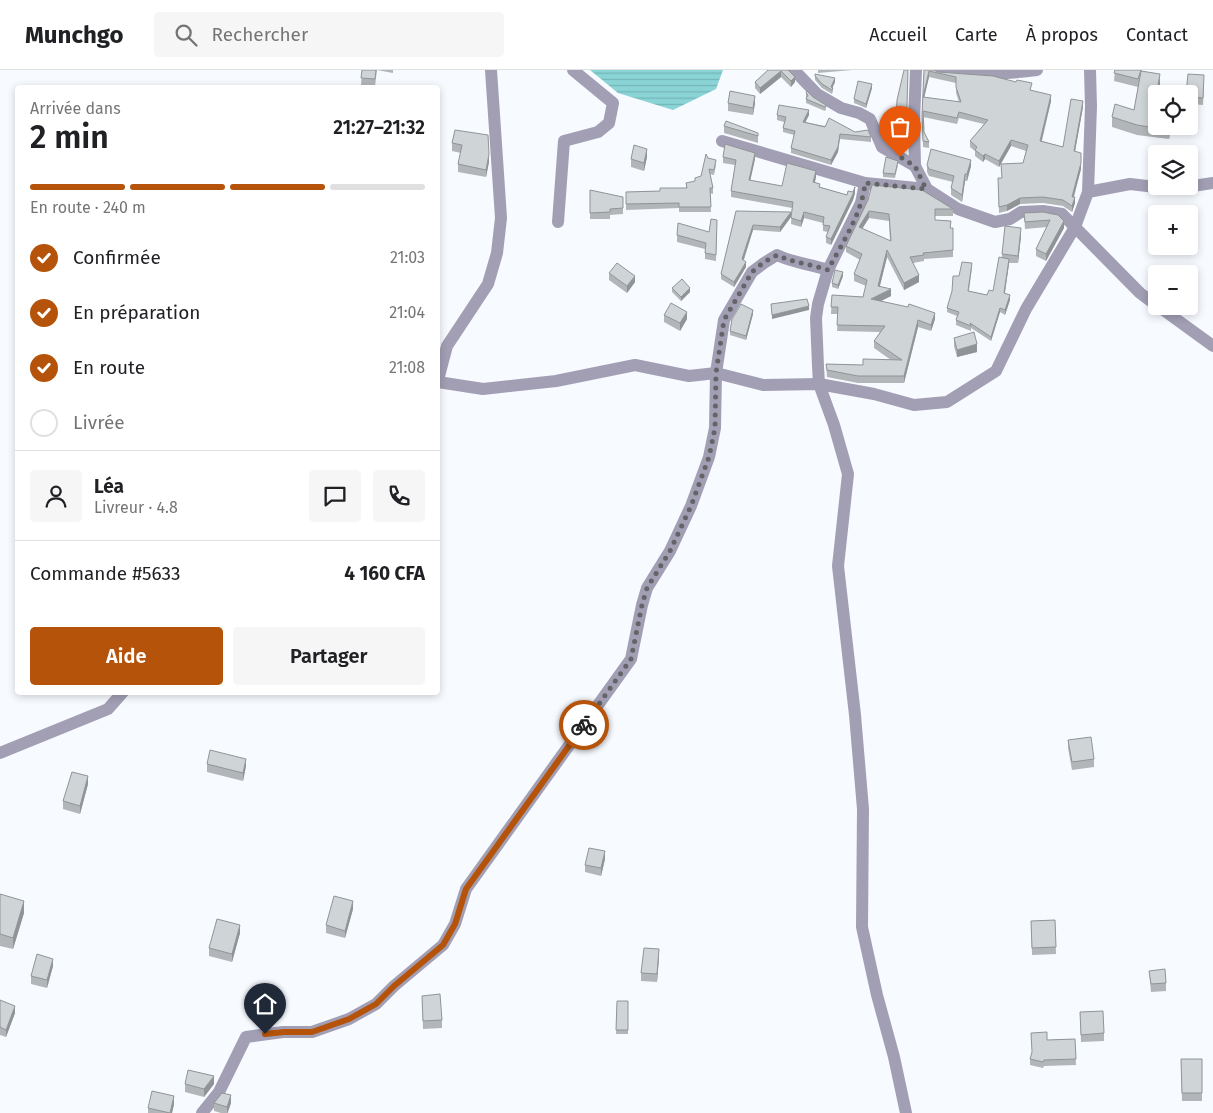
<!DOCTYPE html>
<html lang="fr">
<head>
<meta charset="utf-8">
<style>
  :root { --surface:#fff; --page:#f6f6f6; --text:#202124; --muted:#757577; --line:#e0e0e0; --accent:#b45309 }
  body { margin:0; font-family:"Fira Sans",sans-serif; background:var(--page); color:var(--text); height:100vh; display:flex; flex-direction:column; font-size:19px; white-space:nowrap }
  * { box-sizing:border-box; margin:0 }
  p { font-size:16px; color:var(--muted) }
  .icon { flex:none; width:28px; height:28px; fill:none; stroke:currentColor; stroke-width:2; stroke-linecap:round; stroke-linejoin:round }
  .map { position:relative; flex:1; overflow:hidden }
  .panel { position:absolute; left:15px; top:15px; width:425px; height:610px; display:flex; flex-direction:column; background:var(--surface); border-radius:5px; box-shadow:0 2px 8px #0003 }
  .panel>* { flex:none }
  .tools { position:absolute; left:1148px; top:15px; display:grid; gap:10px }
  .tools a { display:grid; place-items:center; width:50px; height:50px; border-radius:5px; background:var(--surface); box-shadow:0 2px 8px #0003; font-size:25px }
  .pin { position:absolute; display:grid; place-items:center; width:42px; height:42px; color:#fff; margin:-51px -21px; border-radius:50% 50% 50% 0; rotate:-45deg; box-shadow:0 0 5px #0007 }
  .pin .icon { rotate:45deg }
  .courier { position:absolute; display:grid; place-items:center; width:50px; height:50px; margin:-25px; border:4px solid #b45309; border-radius:50%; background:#fff; color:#222; box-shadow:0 1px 6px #0007 }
  .head em { font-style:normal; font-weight:600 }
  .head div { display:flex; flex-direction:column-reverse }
  .head { display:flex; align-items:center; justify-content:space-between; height:85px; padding:0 15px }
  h1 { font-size:32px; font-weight:600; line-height:38px }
  .bar { display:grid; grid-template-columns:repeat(4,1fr); gap:8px 5px; align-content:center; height:60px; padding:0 15px }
  .bar i { height:6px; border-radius:4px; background:var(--line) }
  .bar .selected { background:var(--accent) }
  .bar p { grid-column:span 4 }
  .line { display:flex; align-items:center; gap:12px; padding:0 15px; border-top:1px solid var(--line) }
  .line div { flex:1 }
  .round { display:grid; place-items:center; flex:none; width:52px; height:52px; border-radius:5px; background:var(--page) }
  ol { padding:0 15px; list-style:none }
  li { display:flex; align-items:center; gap:15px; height:55px }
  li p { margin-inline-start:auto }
  li .icon { padding:5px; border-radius:50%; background:var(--accent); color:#fff; stroke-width:4 }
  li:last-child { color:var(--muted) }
  li i { width:28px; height:28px; border:2px solid var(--line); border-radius:50% }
  .cta { display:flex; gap:10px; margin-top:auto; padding:10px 15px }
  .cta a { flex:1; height:58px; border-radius:5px; background:var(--accent); color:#fff; font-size:20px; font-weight:600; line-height:58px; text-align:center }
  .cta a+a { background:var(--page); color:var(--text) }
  header { display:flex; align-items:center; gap:30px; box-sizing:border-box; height:70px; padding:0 25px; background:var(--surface); border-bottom:1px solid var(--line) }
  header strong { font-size:24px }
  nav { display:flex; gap:28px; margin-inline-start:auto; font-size:18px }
  .search { width:350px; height:45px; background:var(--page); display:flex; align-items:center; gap:12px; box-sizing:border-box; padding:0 18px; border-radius:5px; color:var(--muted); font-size:19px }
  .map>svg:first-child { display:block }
  .water { fill:url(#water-rules) }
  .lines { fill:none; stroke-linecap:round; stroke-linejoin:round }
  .minor { stroke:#a29fb5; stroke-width:12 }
  .wall { fill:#b2b6b8; fill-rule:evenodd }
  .shaded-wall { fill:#919496 }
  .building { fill:#cfd4d6; stroke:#919496; fill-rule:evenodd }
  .done { stroke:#636467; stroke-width:5; stroke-dasharray:0 9 }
  .route { stroke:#b45309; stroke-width:6 }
</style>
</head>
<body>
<header>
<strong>Munchgo</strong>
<div class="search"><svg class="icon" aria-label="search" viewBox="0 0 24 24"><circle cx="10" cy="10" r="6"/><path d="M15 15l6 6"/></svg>Rechercher</div>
<nav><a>Accueil</a><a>Carte</a><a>À propos</a><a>Contact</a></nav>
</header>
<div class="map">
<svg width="1213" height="1043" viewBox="0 0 1213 1043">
  <defs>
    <pattern id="water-rules" width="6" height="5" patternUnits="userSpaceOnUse" patternTransform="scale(1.25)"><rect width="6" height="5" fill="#8ad4d6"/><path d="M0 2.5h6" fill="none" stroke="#76b5b7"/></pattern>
  </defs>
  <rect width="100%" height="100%" fill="#f7faff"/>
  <polygon class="water" points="590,0 723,0 716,19 673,40 618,23"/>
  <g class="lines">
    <g class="minor">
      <polyline points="794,0 817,24 841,38 859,43 870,49 882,77 915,96"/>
      <polyline points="916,0 914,51 915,96 927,119 958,139 995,152 1010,149 1021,142 1043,141 1062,144 1140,223 1156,235"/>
      <path d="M939,0C975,4 1001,5 1037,0"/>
      <polyline points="722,71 865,113 927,119"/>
      <polyline points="865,113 861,133 828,200 818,234 816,248 818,296 819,314 834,355 848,404 838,496 855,645 863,739 862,857 877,925 894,987 906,1043"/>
      <polyline points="1088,122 1091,36 1090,0"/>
      <polyline points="558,152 564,71 598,62 609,53 613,33 573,0"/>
      <polyline points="1158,236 1213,276"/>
      <polyline points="438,310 447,276 488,214 497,183 501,148 491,0"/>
      <polyline points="438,312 483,319 556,311 635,295 689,306 716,303 763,315 819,314 874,324 914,335 947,332 996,301 1026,239 1075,157 1088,122 1130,114 1173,119 1213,113"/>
      <polyline points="0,683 108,639 123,622"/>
      <path d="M202,1043L219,1022L246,967L283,962H312L349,949L376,934L394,916L443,875L455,854L466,819L631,589L642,535L647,518L670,481L691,436L709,387L715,358L716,303L724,250L752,202L764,193L777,185C793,193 811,194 828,200"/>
    </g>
  </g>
  <g class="wall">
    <polygon points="362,0 393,0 393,3 377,0 375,16 361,15"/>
    <polygon points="768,0 788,0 795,12 791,17 781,7 760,24 755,18 755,12"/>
    <polygon points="818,0 852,0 818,3"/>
    <polygon points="908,0 906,75 903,75 903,70 891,73 888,71 884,61 884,55 896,53 897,30"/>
    <path d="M924,0L1031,20L1051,31L1042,71L1063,77L1083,37L1075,81L1081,99L1074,127L1075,133L1072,142L1063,136L1043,133L1020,134L1007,141L999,143L998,108H1002L1023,93L1026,81L1011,76L999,97L985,89L983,92L975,86V81L970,77V71L984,54L959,48L957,54L923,47L924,62L929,72V78L923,77L922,45ZM929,7L956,13V23L959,32L924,27Z"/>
    <polygon points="1115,0 1142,0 1142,1 1160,14 1156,24 1156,56 1171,56 1169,69 1137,65 1112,57 1112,47 1134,40 1138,17 1114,11"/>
    <polygon points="815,6 835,12 833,17 833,21 832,24 822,18 815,10"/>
    <polygon points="1204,13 1203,35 1189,34 1189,24"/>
    <polygon points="872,18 866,38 854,33 854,29"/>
    <polygon points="806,23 826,35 826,39 825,41 806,33"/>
    <polygon points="728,33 755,33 753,45 728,41"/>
    <polygon points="777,45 809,45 805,52 855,62 871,67 871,72 840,69 838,82 831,95 791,83 791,78 794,65 783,62 783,58 784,52 777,50"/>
    <polygon points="724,56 758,63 758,73 724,63"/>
    <polygon points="455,60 489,92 486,107 458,102 458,94 461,83 452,81 452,73"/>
    <polygon points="647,87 644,101 631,97 631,89"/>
    <polygon points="723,87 755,89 750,111 782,116 816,107 815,113 820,117 847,125 855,123 853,130 831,175 826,173 826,167 828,162 823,161 823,153 804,148 801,157 791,154 792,138 731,127 731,121 735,95 723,93"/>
    <polygon points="708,88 716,95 714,105 710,104 713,118 713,124 710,123 711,142 679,142 679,138 626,140 626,122 660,121 686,118 686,113 695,112 695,108 701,106"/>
    <polygon points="898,95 895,108 883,107 883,103"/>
    <polygon points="927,95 971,96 967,111 965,111 962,132 951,125 951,118 953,112 929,106 927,102"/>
    <polygon points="590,120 623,138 623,144 610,145 610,149 590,149"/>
    <path d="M868,130L953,139V146H935V150L951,158H953V187L924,189V191L913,193L919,212L904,220L887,187L880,216L891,226L881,231L935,249L931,261L918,257L904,313H858L827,307L826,294L863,295L891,290L874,278V271L880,262L837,261L838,244H831L832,225L863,227L866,216L854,211V204L860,190L846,182V176ZM869,148L889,151L890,171L862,158Z"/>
    <polygon points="736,141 791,147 780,162 753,160 744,190 746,197 734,217 721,209 721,204"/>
    <polygon points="1024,143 1058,145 1064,158 1046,191 1036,186 1036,179 1047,157 1025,159"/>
    <polygon points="717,150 716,191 705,189 705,179 677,172 677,165 709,162"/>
    <polygon points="1021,166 1018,193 1009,193 1005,223 1010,230 1005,245 1000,242 991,271 971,258 971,261 956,255 956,250 957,246 947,242 947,238 959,206 972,198 969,221 987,225 993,221 1002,188 1002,184"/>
    <polygon points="609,203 635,212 627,223 609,210"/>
    <polygon points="843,206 838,219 832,217 832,213"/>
    <polygon points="672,218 690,222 681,231 672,222"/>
    <polygon points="753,244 746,270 730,265 730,261"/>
    <polygon points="664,245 687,249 680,261 664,252"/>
    <polygon points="954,268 977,282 957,287 954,276"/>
    <polygon points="1068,670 1094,689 1094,697 1072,700 1068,678"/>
    <polygon points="207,694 246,696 243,711 207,702"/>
    <polygon points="88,714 80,744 63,739 63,731"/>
    <polygon points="605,789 601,806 585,802 585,795"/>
    <polygon points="0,824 24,843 13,879 0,876"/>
    <polygon points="353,839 345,868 326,863 326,855"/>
    <polygon points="1055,850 1056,884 1032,885 1031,851"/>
    <polygon points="240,863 232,892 209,886 209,878"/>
    <polygon points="659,887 657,912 641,911 641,903"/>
    <polygon points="53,896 47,918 31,914 31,906"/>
    <polygon points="1149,901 1166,913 1166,921 1151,922"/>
    <polygon points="422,926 442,950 442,958 423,959"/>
    <polygon points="0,930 15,943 6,967 0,965"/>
    <polygon points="617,931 628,931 628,964 616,964"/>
    <polygon points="1080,942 1104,963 1104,971 1081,972"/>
    <polygon points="1075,969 1076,995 1044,996 1043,998 1030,995 1030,989 1047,970"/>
    <polygon points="1181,989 1202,989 1202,1031 1182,1031"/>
    <polygon points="185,1014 214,1014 204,1027 185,1022"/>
    <polygon points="214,1033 231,1033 228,1043 221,1043 214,1041"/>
    <polygon points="174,1034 172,1043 148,1043 148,1038"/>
  </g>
  <g class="shaded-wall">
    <polygon points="781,1 781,7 760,24 760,18"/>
    <polygon points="929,1 929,7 923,33 923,27"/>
    <polygon points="1160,4 1160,14 1158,24 1157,24"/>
    <polygon points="795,7 795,12 791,17 791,11"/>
    <polygon points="835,8 835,12 831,20 831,17"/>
    <polygon points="872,14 872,18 866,38 866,34"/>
    <polygon points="1051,25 1051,31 1040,76 1040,71"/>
    <polygon points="755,26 755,33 753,45 753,38"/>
    <polygon points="1083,31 1083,37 1074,87 1074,81"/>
    <polygon points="809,40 809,45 803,57 803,52"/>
    <polygon points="1169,56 1171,56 1169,69"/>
    <polygon points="840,64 838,82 831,95 831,90"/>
    <polygon points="903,64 903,70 891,73 891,67"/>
    <polygon points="1011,70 1011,76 999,97 999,91"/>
    <polygon points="647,79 647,87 644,101 644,93"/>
    <polygon points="755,83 755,89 749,116 749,110"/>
    <polygon points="1081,83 1081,99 1072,132 1072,127"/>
    <polygon points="489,84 489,92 486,107 486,100"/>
    <polygon points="985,84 985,89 983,92 983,86"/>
    <polygon points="971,90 971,96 967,111 967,104"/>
    <polygon points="816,101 816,107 813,118 813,112"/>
    <polygon points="965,104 965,111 962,132 962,125"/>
    <polygon points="855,117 855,123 853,130 831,175 831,169 853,124"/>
    <polygon points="1075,127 1075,133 1072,142 1072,136"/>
    <polygon points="1020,128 1020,134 1007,141 1007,135"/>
    <polygon points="869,141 869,148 859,164 859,157"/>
    <polygon points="791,142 791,147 780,162 780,157"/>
    <polygon points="804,142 804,148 801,157 801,151"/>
    <polygon points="1064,151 1064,158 1046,191 1046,184"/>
    <polygon points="753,155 753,160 742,194 742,189"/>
    <polygon points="1021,158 1021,166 1018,193 1018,186"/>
    <polygon points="887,180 887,187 878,223 878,216"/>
    <polygon points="1009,189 1009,194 1004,228 1004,223"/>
    <polygon points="746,192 746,197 734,217 734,212"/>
    <polygon points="843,202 843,206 838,219 838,215"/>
    <polygon points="919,205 919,212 904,220 904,213"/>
    <polygon points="635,206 635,212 627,223 627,216"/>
    <polygon points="690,218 690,222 681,231 681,227"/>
    <polygon points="891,219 891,226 871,236 871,229"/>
    <polygon points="1010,225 1010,230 1005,245 1005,240"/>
    <polygon points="809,236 809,240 772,249 772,245"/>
    <polygon points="1000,238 1000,242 991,271 991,267"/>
    <polygon points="753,240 753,244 746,270 746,266"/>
    <polygon points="687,242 687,249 680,261 680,253"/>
    <polygon points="935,243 935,249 931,261 931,255"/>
    <polygon points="918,250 918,257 904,313 904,306"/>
    <polygon points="977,274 977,282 957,287 957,280"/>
    <polygon points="246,689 246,696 243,711 243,703"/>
    <polygon points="88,706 88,714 80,744 80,736"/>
    <polygon points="605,781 605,789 601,806 601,798"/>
    <polygon points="24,831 24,843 13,879 13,868"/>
    <polygon points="353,831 353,839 345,868 345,861"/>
    <polygon points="240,855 240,863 232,892 232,884"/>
    <polygon points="659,879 659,887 657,912 657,904"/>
    <polygon points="53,889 53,896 47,918 47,910"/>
    <polygon points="15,936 15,943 6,967 6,960"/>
    <polygon points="214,1006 214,1014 204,1027 204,1019"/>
    <polygon points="231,1025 231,1033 227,1043 227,1037"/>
    <polygon points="174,1026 174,1034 172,1043 170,1043"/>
  </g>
  <g class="building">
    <polygon points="362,0 376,0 375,9 361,8"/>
    <polygon points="768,0 788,0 795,7 791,11 781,1 760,18 755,12"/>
    <polygon points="904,0 908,0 906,70 903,69 903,64 891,67 888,65 884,55 899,52 896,50 897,30"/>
    <path d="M924,0H934L938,2L993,6L1016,12L1017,10L1032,13L1030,20L1051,25L1040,71L1063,77L1071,29L1083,31L1074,81L1081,83V93L1072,127H1075L1072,136L1063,130L1043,127L1020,128L1007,135L999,137L998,108H1002L1001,94L1023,93L1028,75L1011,70L999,91L985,84L983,86L975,80L977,77L970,71L988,50L959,42L957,48L923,41L924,62L929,72L923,71L922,45ZM929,1L956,7V17L961,32L923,27Z"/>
    <polygon points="1115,0 1141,0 1138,9 1114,3"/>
    <polygon points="1141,1 1160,4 1155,32 1156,32 1156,56 1169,56 1169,60 1137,55 1112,47 1115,34 1134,40"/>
    <polygon points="815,4 835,8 831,17 833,18 832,20 822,14 815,6"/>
    <polygon points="1188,4 1204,5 1203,28 1189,27 1189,24 1186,24"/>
    <polygon points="858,11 872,14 866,34 854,29"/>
    <polygon points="730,21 755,26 753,38 728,33"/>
    <polygon points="807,21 813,27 826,35 825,37 806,29 808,25 806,23"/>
    <polygon points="779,35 809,40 803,52 825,57 829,48 855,62 868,60 871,67 840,64 838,77 831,90 791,78 795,61 783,58 786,47 777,45"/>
    <polygon points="726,51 758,63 758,66 724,56"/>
    <polygon points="455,60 488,65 489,84 486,100 458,94 462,75 452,73"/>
    <polygon points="725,74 755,83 749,110 782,116 787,93 816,101 813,112 820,114 819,117 847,125 848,121 853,122 855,117 853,124 831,169 826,167 830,156 823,155 824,147 804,142 801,151 791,148 793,132 731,121 736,90 723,87"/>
    <polygon points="634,75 647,79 644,93 631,89"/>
    <polygon points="931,79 971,90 967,104 965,104 962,125 951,118 954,106 929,99 927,95"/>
    <polygon points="706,84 708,88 716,90 714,100 709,99 713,118 710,118 711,137 679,137 679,133 626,134 626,122 660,121 660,118 687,118 686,113 695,111 695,108 701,106"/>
    <polygon points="886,87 898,91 895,104 883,103"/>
    <path d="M872,115L922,120L953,139H935V150L951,151L950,158H953V180L923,183L924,185L910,187L919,205L904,213L887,180L878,216L891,219L871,229L908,237L909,234L935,243L931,255L918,250L904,306H858L827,300L826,294L863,295V289L902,290L874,271L885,256L837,255L838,237H831L832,225L863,227L867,210L854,204L862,184L846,176L868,130ZM869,141L889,144L891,171L859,157Z"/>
    <polygon points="590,120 623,127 623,138 610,139 610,142 590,143"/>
    <polygon points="736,141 791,142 780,157 753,155 742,189 746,192 734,212 721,204"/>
    <polygon points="1043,142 1058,145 1064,151 1046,184 1036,179 1050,150 1025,152 1024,143"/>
    <polygon points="711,149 717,150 716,185 705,183 706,173 677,165 678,153 709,162"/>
    <polygon points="1005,156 1021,158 1018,186 1002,184"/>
    <polygon points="999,187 1009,189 1004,223 1010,225 1005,240 1000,238 991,267 970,253 971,256 956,250 959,242 947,238 952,221 953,206 959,206 962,192 972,193 968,221 987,225 989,220 993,221"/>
    <polygon points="617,193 635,206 627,216 609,203"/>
    <polygon points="835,200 843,202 838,215 832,213"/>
    <polygon points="682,209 690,218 681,227 672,218"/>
    <polygon points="807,229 809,236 772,245 771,234"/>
    <polygon points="671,233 687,242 680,253 664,245"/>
    <polygon points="741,234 753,240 746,266 730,261 732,249"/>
    <polygon points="974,262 977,274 957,280 954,268"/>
    <polygon points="1091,667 1094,689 1072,692 1068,670"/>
    <polygon points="210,680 246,689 243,703 207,694"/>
    <polygon points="72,702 88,706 80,736 63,731"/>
    <polygon points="589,778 605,781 601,798 585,795"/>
    <polygon points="0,824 24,831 13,868 0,864"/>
    <polygon points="334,826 353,831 345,861 326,855"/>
    <polygon points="217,849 240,855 232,884 209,878"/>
    <polygon points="1055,850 1056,877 1032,878 1031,851"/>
    <polygon points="644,878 659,879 657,904 641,903"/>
    <polygon points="37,884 53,889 47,910 31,906"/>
    <polygon points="1165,899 1166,913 1151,914 1149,901"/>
    <polygon points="440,924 442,950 423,951 422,926"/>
    <polygon points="0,930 15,936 6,960 0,957"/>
    <polygon points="617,931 628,931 628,960 616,960"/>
    <polygon points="1103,941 1104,963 1081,965 1080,942"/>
    <polygon points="1047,962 1047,970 1075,969 1076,989 1044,990 1043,992 1030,989 1032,982 1031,963"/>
    <polygon points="1181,989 1202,989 1202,1023 1182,1023"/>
    <polygon points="188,1000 214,1006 204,1019 185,1014"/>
    <polygon points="152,1021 174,1026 170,1043 148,1038"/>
    <polygon points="222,1023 231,1025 227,1037 214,1033"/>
  </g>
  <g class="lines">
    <path class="done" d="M584,655L631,589L642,535L647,518L670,481L691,436L709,387L715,358L716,303L724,250L752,202L764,192L777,185C793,193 811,194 828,200C842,173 862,144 865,113L926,119L915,96L900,87"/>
    <polyline class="route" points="265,964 284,962 312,962 349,949 376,934 394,916 443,875 455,854 466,819 584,655"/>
  </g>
</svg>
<div class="tools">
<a><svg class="icon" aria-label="locate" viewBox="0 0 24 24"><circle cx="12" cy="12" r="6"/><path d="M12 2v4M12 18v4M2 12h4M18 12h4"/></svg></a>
<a><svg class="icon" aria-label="layers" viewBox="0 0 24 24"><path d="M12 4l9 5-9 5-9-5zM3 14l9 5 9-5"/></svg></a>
<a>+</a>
<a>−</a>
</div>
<div class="pin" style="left:900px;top:87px;background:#ea580c"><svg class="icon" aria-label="bag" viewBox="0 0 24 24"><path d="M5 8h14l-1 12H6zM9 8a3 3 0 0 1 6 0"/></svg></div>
<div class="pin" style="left:265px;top:964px;background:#1f2937"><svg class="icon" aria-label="home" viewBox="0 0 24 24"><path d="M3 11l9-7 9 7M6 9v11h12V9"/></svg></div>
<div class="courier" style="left:584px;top:655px"><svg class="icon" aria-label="bike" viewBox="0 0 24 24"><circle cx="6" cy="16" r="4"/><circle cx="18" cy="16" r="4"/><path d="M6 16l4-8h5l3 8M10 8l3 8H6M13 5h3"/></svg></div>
<section class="panel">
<div class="head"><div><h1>2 min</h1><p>Arrivée dans</p></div><em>21:27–21:32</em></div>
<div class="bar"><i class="selected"></i><i class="selected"></i><i class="selected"></i><i></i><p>En route · 240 m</p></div>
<ol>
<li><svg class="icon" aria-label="check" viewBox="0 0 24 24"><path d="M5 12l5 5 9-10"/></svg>Confirmée<p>21:03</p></li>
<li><svg class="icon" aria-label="check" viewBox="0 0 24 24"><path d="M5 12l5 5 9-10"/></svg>En préparation<p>21:04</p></li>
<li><svg class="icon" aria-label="check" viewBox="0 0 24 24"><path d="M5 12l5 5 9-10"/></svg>En route<p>21:08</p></li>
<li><i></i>Livrée</li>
</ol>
<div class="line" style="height:90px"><a class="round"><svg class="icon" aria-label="person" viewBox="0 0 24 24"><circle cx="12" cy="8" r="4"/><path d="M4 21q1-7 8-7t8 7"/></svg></a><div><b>Léa</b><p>Livreur · 4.8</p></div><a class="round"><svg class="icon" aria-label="chat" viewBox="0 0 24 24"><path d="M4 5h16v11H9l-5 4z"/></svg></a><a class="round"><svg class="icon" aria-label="phone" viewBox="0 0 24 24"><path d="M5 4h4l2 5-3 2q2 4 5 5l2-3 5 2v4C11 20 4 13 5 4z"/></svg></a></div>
<div class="line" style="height:65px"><div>Commande #5633</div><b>4 160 CFA</b></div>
<div class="cta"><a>Aide</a><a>Partager</a></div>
</section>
</div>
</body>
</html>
